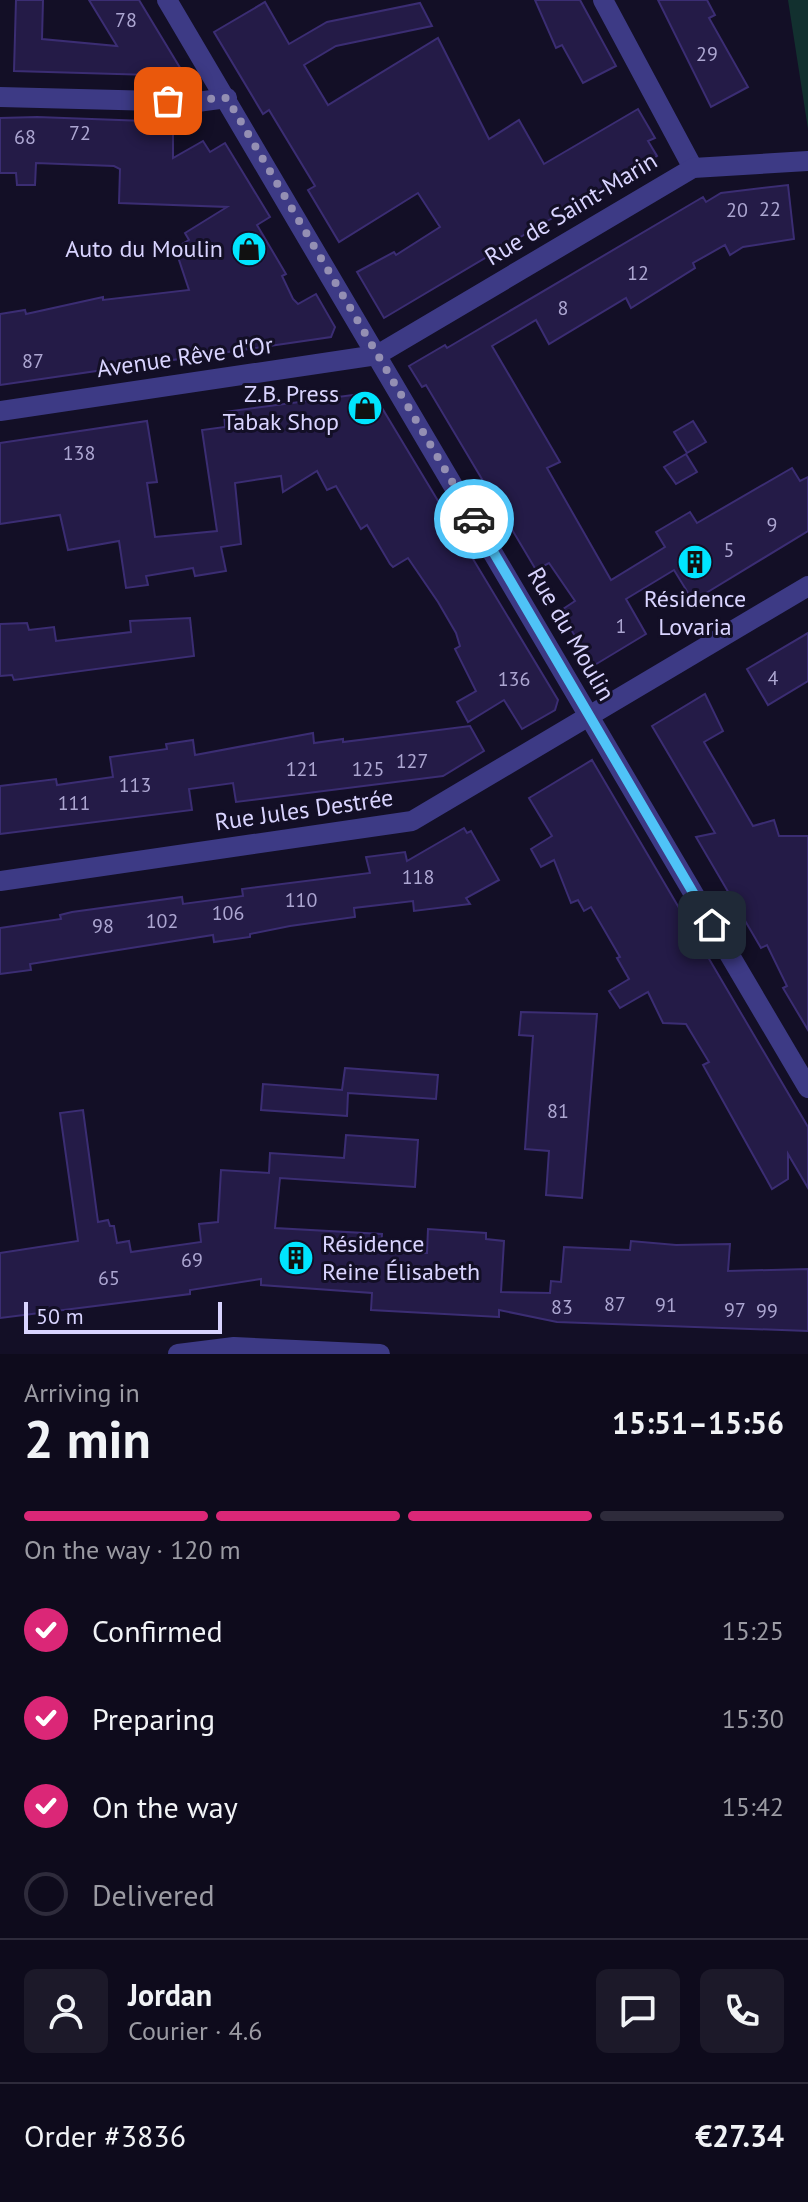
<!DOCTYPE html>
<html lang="en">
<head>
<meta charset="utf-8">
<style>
  :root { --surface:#0e0b1c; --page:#1c1929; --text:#f1f3f6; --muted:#9b9ba3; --line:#2e2b3b; --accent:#db2777 }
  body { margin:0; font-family:"PT Sans",sans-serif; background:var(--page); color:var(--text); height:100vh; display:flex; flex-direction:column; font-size:30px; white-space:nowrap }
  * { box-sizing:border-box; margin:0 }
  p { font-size:26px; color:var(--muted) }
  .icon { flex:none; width:44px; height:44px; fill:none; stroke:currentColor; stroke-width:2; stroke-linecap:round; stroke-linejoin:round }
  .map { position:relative; height:1354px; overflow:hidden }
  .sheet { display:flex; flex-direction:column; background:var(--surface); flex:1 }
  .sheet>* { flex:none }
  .scale { position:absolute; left:24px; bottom:20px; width:198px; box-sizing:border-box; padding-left:8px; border:4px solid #d9d4ff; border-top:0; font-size:22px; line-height:28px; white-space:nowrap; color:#d9d4ff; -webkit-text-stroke:6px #130f26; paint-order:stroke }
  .pin { position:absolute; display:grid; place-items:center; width:68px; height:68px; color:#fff; margin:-34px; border-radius:16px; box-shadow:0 4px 12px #0006 }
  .courier { position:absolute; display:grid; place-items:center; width:80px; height:80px; margin:-40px; border:6px solid #4fc3f7; border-radius:50%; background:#fff; color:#222; box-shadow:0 2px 10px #0007 }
  .headline em { font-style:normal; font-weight:600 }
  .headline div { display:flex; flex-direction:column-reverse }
  .headline { display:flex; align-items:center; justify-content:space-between; height:136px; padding:0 24px }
  h1 { font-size:52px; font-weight:600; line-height:60px }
  .bar { display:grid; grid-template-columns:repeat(4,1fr); gap:12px 8px; align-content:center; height:96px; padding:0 24px }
  .bar i { height:10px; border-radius:6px; background:var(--line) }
  .bar .active { background:var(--accent) }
  .bar p { grid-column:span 4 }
  .line { display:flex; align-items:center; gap:20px; padding:0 24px; border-top:2px solid var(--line) }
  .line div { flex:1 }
  .round { display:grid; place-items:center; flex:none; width:84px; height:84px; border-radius:12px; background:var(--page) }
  ol { padding:0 24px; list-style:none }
  li { display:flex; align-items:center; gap:24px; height:88px }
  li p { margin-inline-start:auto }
  li .icon { padding:8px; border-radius:50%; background:var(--accent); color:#fff; stroke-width:4 }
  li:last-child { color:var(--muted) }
  li i { width:44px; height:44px; border:4px solid var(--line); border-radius:50% }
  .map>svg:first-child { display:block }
  .green { fill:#12302f }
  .building { fill:#241b47; stroke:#3b2d73; stroke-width:2 }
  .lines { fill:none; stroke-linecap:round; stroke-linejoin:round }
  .minor { stroke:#3d3a85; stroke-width:20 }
  .done { stroke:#948fb3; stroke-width:8; stroke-dasharray:0 14.4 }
  .route { stroke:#4fc3f7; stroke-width:10 }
  .labels { text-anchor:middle; stroke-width:6; stroke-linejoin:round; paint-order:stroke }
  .number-label { font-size:20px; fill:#aca6d1 }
  .street-label { font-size:24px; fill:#d9d4ff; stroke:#130f26 }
  .poi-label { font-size:24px; fill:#d9d4ff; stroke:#130f26; text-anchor:end }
</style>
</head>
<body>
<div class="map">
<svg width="808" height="1354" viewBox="0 0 808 1354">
  <rect width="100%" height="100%" fill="#130f26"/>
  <polygon class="green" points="788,0 808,0 808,129"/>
  <g class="building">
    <polygon points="16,0 43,0 42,39 117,46 89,0 139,0 185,76 14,71"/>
    <polygon points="535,0 580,0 616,66 583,83 562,45 556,48"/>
    <polygon points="658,0 707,0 715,15 709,18 748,87 711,107"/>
    <polygon points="265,2 289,44 327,22 420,3 432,26 336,46 304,65 328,105 438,38 489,139 519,120 544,164 638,109 655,138 648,141 657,156 384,318 357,272 394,252 396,255 440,227 418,193 339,242 308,190 315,186 269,110 263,114 214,32"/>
    <polygon points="37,117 173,122 173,158 203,141 210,152 225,143 270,217 257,225 286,274 282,276 293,299 298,304 316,294 335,327 331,337 0,385 0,314 25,310 26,314 103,297 103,300 189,290 175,248 189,240 185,233 227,207 119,203 120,169 114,166 36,163 35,185 17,185 16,173 0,173 0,118"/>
    <polygon points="788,185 794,239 743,247 730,255 725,245 693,263 695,268 631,308 626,298 549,344 536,320 492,346 560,462 547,468 611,580 665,547 656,532 690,512 697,523 792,468 800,481 808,477 808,531 693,601 674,570 626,599 646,634 593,666 560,611 575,601 549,563 536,570 426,385 422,387 409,366 445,345 447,348 703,197 706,202 721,193"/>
    <polygon points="368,393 376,398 558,700 555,710 522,729 504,700 468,722 457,702 476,691 455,649 460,646 456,633 438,602 408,558 393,567 390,564 367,525 361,529 336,486 327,490 317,471 283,492 281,476 235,483 241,544 221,547 226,571 195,576 193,568 146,576 148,585 126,588 119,541 68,550 60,515 0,524 0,443 147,421 157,482 147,483 155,537 217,531 202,430 225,427 224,412"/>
    <polygon points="693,421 706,442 687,453 674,432"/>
    <polygon points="686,454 697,472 676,484 664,467"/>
    <polygon points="190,618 194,656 14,680 12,675 0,676 0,624 27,623 29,630 54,627 56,641 131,632 130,621"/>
    <polygon points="808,633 808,681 768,705 747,669"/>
    <polygon points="705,694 723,731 704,742 753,826 774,820 779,836 808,836 808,1030 783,988 787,986 767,945 761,948 696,837 715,833 652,726"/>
    <polygon points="470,726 484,751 443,776 236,802 233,783 189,789 192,810 0,834 0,786 56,779 57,785 113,777 110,757 167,749 166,744 193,740 195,755 313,733 314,743 343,739 343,742"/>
    <polygon points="592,760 808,1127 808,1188 788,1154 788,1179 772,1189 703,1065 709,1062 686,1024 663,1023 648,992 620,1008 609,991 629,979 617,958 620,957 591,907 584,911 578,900 571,903 554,860 541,867 531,849 552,836 529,798"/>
    <polygon points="464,828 467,833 471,831 499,880 466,898 470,904 414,911 413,901 354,908 355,917 290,926 250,934 250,937 214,942 213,935 30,964 31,970 0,974 0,928 61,919 60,915 72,912 182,897 183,904 243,896 242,889 370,873 366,857 405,852 407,861"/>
    <polygon points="521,1012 597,1014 582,1198 546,1195 549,1151 525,1149 533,1036 519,1035"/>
    <polygon points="345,1068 438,1075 436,1099 348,1093 347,1116 261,1110 263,1084 342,1090"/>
    <polygon points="83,1110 98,1222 108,1220 110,1226 114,1226 117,1243 129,1241 131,1252 201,1242 199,1224 218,1222 221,1170 269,1173 270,1153 344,1158 346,1135 418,1140 415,1187 280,1178 275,1228 382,1234 381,1250 427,1253 428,1229 486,1233 486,1239 504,1241 501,1292 550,1293 551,1281 561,1282 564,1247 630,1250 631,1241 676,1245 730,1244 728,1271 808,1269 808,1331 557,1322 499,1310 499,1317 371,1310 372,1293 261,1285 261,1279 190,1290 190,1294 0,1318 0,1253 78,1241 60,1113"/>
  </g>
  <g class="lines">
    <g class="minor">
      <polyline points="167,0 808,1088"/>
      <polyline points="603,0 693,168"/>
      <polyline points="0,97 197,102 227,98"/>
      <polyline points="0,411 377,355 693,168 808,161"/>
      <polyline points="0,881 412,821 808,586"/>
      <polyline points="178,1354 234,1347 380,1354"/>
    </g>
  </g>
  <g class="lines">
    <polyline class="done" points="168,101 227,98 474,519"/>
    <polyline class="route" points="474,519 712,925"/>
  </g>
  <defs>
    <symbol id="shop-disc" viewBox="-11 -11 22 22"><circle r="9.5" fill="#00e5ff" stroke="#130f26"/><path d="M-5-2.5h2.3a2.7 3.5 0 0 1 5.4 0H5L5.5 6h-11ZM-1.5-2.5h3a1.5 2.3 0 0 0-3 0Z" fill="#111"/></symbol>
    <symbol id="building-disc" viewBox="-11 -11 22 22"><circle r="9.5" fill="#00e5ff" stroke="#130f26"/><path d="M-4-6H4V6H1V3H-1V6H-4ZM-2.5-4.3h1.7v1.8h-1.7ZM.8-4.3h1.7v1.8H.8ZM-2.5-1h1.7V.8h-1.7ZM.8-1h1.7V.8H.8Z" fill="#111"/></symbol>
  </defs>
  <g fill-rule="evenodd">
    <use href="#shop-disc" x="229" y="229" width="40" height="40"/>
    <use href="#shop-disc" x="345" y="388" width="40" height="40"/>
    <use href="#building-disc" x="675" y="542" width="40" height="40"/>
    <use href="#building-disc" x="276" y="1238" width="40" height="40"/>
  </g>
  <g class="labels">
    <g class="number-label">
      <text x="126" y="27">78</text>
      <text x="707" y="61">29</text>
      <text x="80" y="140">72</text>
      <text x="25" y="144">68</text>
      <text x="770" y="216">22</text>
      <text x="737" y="217">20</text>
      <text x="638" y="280">12</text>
      <text x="563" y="315">8</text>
      <text x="33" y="368">87</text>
      <text x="79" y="460">138</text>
      <text x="772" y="532">9</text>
      <text x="729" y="557">5</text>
      <text x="621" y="633">1</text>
      <text x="773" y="685">4</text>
      <text x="514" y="686">136</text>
      <text x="412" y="768">127</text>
      <text x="302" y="776">121</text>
      <text x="368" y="776">125</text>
      <text x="135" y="792">113</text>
      <text x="74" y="810">111</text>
      <text x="418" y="884">118</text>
      <text x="301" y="907">110</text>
      <text x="228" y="920">106</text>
      <text x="162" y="928">102</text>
      <text x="103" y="933">98</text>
      <text x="558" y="1118">81</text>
      <text x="192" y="1267">69</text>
      <text x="109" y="1285">65</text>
      <text x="615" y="1311">87</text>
      <text x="666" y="1312">91</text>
      <text x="562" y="1314">83</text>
      <text x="735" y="1317">97</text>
      <text x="767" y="1318">99</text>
    </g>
    <g class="street-label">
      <text transform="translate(571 209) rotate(-31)" y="8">Rue de Saint-Marin</text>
      <text transform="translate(185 357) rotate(-8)" y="8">Avenue Rêve d'Or</text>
      <text transform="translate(571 634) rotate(60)" y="8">Rue du Moulin</text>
      <text transform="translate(304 810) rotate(-8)" y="8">Rue Jules Destrée</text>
    </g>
    <g class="poi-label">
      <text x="223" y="257">Auto du Moulin</text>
      <text x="339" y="402">Z.B. Press<tspan x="339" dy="28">Tabak Shop</tspan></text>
      <text x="695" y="607" text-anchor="middle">Résidence<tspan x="695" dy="28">Lovaria</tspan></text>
      <text x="322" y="1252" text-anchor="start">Résidence<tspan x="322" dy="28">Reine Élisabeth</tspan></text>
    </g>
  </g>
</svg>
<div class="scale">50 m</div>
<div class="pin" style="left:168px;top:101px;background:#ea580c"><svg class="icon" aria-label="bag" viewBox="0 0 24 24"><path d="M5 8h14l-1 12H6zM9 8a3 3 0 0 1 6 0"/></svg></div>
<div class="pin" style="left:712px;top:925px;background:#1f2937"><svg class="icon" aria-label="home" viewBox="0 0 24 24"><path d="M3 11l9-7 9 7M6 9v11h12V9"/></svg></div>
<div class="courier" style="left:474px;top:519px"><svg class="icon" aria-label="car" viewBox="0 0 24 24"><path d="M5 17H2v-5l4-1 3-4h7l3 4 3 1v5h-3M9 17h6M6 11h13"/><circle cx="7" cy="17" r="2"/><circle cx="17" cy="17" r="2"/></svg></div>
</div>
<section class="sheet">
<div class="headline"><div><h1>2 min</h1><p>Arriving in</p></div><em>15:51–15:56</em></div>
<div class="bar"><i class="active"></i><i class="active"></i><i class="active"></i><i></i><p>On the way · 120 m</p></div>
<ol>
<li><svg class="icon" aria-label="check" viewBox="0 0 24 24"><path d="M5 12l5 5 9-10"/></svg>Confirmed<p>15:25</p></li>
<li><svg class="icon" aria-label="check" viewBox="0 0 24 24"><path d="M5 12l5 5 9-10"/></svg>Preparing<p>15:30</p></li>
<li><svg class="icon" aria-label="check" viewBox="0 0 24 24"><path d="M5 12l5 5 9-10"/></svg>On the way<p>15:42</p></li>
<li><i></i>Delivered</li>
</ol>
<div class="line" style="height:144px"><a class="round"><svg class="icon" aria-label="person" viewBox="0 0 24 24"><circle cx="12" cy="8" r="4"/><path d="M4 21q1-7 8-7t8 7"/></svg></a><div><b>Jordan</b><p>Courier · 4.6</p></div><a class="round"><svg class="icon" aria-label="chat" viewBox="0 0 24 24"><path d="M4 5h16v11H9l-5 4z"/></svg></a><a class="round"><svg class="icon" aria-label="phone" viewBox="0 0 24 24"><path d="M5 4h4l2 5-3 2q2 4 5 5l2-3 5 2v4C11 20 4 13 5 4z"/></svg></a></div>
<div class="line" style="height:104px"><div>Order #3836</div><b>€27.34</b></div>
</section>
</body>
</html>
